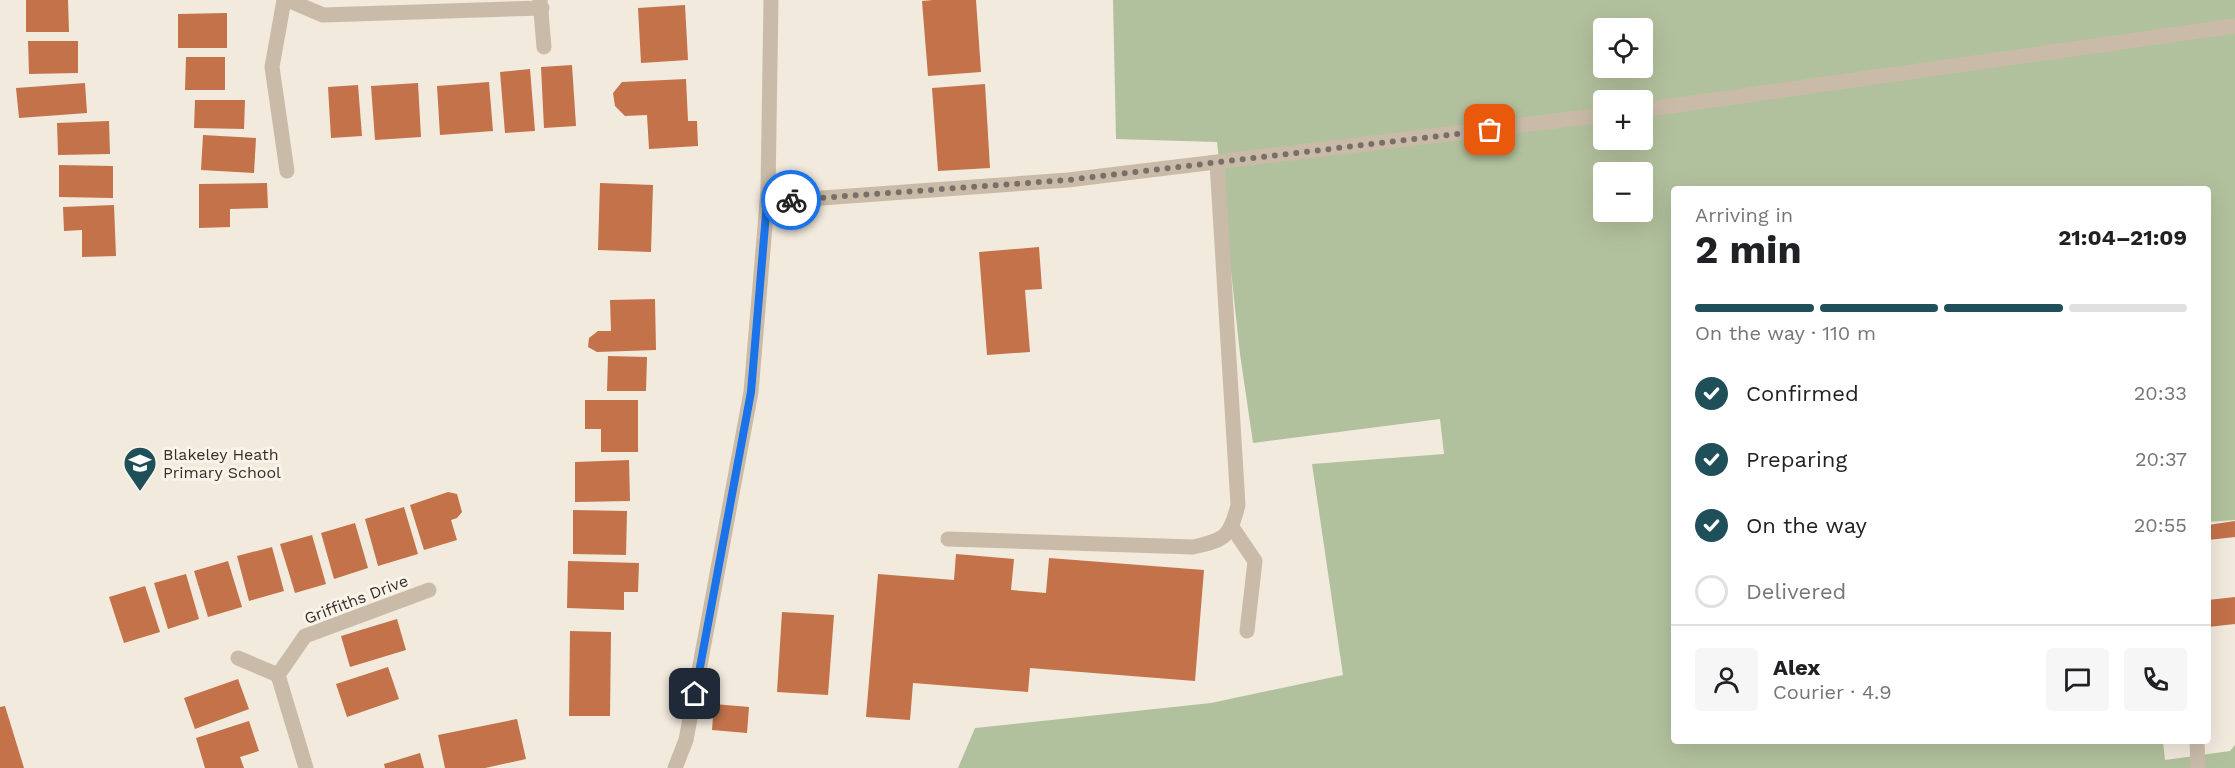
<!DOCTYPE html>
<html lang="en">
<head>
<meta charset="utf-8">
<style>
  :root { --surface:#fff; --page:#f6f6f6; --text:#202124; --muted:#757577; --line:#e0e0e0; --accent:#1f4f58 }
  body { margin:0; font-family:"Work Sans",sans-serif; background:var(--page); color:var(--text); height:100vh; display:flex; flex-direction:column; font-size:22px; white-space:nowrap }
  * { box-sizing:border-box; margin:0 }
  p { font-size:20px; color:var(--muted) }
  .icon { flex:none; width:33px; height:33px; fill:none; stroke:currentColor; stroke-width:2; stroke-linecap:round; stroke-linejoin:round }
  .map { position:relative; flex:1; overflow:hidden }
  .side { position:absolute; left:1671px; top:186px; width:540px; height:558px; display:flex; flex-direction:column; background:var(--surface); border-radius:6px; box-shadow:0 6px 24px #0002 }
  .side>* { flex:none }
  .fabs { position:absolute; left:1593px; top:18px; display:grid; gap:12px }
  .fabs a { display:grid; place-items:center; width:60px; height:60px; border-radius:6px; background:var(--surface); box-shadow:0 6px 24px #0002; font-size:30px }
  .pin { position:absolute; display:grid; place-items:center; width:51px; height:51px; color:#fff; margin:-26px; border-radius:12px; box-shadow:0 3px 9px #0006 }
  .courier { position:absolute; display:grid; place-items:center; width:60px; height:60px; margin:-30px; border:4px solid #1a73e8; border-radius:50%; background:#fff; color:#222; box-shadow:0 2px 8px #0007 }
  .summary em { font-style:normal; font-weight:700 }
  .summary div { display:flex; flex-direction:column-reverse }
  .summary { display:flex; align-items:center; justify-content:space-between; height:102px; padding:0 24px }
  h1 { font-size:39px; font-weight:700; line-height:45px }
  .bar { display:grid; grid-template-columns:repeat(4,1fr); gap:9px 6px; align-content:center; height:72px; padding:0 24px }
  .bar i { height:8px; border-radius:4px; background:var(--line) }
  .bar .current { background:var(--accent) }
  .bar p { grid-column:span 4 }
  .line { display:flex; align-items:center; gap:15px; padding:0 24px; border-top:2px solid var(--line) }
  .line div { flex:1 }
  .round { display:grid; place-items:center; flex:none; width:63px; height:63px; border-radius:6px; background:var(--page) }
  ol { padding:0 24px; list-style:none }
  li { display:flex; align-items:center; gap:18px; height:66px }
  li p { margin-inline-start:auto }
  li .icon { padding:6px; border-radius:50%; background:var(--accent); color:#fff; stroke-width:4 }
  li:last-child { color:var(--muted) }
  li i { width:33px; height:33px; border:3px solid var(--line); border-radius:50% }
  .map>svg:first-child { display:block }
  .green { fill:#b2c19d; fill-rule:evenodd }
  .building { fill:#c3724a }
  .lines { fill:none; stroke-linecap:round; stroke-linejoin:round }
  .minor { stroke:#cabba9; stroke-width:15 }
  .done { stroke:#787068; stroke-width:6; stroke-dasharray:0 10.8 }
  .route { stroke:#1a73e8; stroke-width:8 }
  .labels { text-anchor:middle; stroke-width:6; stroke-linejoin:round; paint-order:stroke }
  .poi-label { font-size:16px; fill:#372f29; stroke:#f9f4ea; text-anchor:start }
  .street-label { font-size:16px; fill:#372f29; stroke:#f9f4ea }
</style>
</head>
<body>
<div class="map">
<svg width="2235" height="768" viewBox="0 0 2235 768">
  <rect width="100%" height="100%" fill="#f2eadd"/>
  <path class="green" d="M1113,0H2235V520L2208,522V189H1674V741H2163L2165,760L2230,751L2235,745V768H958L975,728L1211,703L1343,675L1312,464L1444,454L1440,419L1253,443L1240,354L1217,142L1116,139ZM1604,28H1642V68H1604ZM1604,100H1642V140H1604ZM1604,172H1642V212H1604Z"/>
  <g class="building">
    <polygon points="26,0 68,0 69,32 26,32"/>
    <polygon points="933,0 976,0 981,72 928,76 922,1"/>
    <polygon points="685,5 688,60 641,63 638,8"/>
    <polygon points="227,13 227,48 178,48 178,14"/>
    <polygon points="28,41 78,41 78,73 29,74"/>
    <polygon points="186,57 225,57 225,90 185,90"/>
    <polygon points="572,65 576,126 544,128 541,67"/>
    <polygon points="530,69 535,131 505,133 500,72"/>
    <polygon points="686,79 688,121 697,121 698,146 649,149 647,115 625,116 615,106 613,93 622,82"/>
    <polygon points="489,82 493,131 440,135 437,86"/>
    <polygon points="85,83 87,113 19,118 16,88"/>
    <polygon points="418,83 421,137 375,140 371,86"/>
    <polygon points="985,84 990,168 938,171 932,88"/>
    <polygon points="358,85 362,136 331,138 328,87"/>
    <polygon points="195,100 245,100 244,129 194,128"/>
    <polygon points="109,121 110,154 58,155 57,123"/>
    <polygon points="203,135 256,138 254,173 201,170"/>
    <polygon points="59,165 113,166 113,198 59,197"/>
    <polygon points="267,183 268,208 230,209 230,227 199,228 199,184"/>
    <polygon points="600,183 653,185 651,252 598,250"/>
    <polygon points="114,205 116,256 82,257 82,230 64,231 63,207"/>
    <polygon points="1039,247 1042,289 1025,290 1030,352 987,355 979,252"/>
    <polygon points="655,299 656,350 597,352 588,347 589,338 598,331 611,331 610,300"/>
    <polygon points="608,356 647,357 646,391 607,391"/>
    <polygon points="585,400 638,400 638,452 601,452 601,429 585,429"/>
    <polygon points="629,460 630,501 575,502 575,462"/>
    <polygon points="448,492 457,494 462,512 457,518 451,520 457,540 424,550 410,505"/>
    <polygon points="404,507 418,554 378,566 365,519"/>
    <polygon points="573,510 627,511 626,555 573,554"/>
    <polygon points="2235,521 2235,537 2208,540 2208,525"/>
    <polygon points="355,523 368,568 334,579 321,533"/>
    <polygon points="312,535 326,584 295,593 280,544"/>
    <polygon points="272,547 284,591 249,601 237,556"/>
    <polygon points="956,554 1014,559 1011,590 1046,593 1049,558 1204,570 1195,681 1030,668 1028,692 913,683 910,720 866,717 878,574 954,580"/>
    <polygon points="228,561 242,607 208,617 194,571"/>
    <polygon points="568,561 639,563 638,592 624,592 624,610 567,608"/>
    <polygon points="186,574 199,619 168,629 154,583"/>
    <polygon points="145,586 160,632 124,643 109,597"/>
    <polygon points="2235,597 2235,624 2208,627 2208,600"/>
    <polygon points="782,612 834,615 828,695 777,692"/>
    <polygon points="397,619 406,650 350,667 341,636"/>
    <polygon points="570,631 611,632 610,716 569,716"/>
    <polygon points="388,667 399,699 347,717 336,684"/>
    <polygon points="238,679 249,709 195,729 184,698"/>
    <polygon points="714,704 749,707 747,733 712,730"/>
    <polygon points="5,706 24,768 0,768 0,707"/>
    <polygon points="517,719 526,759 485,768 445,768 438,735"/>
    <polygon points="249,721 259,751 240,757 244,768 205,768 196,738"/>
    <polygon points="420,753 424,768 385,768 384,764"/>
  </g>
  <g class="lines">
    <g class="minor">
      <polyline points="284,0 272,67 287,171"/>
      <polyline points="288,0 323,15 542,8"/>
      <polyline points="540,0 544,47"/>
      <polyline points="1642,110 2235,26"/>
      <polyline points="767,202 1068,180 1604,115"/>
      <polyline points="1232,527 1255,561 1247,631"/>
      <path d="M948,539L1193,547C1225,540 1230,537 1238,505L1217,163"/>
      <polyline points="238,658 278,675"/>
      <polyline points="2197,741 2198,768"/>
      <polyline points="306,768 278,675 305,636 429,590"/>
      <polyline points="675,768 686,740 751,392 768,191 771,0"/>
    </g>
  </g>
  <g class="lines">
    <polyline class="done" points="791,200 1068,180 1490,130"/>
    <polyline class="route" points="695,694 751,392 767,202 791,200"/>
  </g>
  <defs>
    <symbol id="school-pin" viewBox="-11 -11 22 30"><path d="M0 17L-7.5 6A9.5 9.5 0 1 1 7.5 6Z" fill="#1f4f58" stroke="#f9f4ea"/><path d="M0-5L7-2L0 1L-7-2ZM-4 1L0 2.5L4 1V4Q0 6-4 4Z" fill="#fff"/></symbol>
  </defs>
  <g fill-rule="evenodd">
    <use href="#school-pin" x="121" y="444" width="38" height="52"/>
  </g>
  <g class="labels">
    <g class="poi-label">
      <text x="163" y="460">Blakeley Heath<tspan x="163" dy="18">Primary School</tspan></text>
    </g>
    <g class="street-label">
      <text transform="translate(356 599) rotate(-21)" y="6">Griffiths Drive</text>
    </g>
  </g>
</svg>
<div class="fabs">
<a><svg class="icon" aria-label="locate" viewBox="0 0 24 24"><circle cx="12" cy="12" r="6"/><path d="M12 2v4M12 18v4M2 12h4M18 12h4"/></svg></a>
<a>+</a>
<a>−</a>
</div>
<div class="pin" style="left:1490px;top:130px;background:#ea580c"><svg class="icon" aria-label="bag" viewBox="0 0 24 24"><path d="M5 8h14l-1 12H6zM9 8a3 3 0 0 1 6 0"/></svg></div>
<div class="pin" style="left:695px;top:694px;background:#1f2937"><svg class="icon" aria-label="home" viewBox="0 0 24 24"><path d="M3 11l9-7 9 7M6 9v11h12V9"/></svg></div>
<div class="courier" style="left:791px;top:200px"><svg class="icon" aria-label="bike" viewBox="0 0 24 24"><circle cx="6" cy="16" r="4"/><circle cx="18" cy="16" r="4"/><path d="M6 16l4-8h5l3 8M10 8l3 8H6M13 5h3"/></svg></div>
<section class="side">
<div class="summary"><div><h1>2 min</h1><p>Arriving in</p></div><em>21:04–21:09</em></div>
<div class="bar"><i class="current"></i><i class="current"></i><i class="current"></i><i></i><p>On the way · 110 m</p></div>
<ol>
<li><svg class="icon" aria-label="check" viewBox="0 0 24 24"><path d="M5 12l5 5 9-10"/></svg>Confirmed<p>20:33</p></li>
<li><svg class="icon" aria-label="check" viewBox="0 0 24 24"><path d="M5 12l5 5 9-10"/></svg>Preparing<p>20:37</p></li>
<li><svg class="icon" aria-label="check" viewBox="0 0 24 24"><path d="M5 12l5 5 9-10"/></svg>On the way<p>20:55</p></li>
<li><i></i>Delivered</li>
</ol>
<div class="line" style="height:108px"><a class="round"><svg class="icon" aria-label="person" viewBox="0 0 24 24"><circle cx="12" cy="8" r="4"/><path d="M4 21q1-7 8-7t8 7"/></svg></a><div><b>Alex</b><p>Courier · 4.9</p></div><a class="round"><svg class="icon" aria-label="chat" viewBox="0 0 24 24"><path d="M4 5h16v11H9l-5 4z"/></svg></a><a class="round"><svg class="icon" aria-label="phone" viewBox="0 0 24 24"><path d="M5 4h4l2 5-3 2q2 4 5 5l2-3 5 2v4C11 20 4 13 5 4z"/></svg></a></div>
</section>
</div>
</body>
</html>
